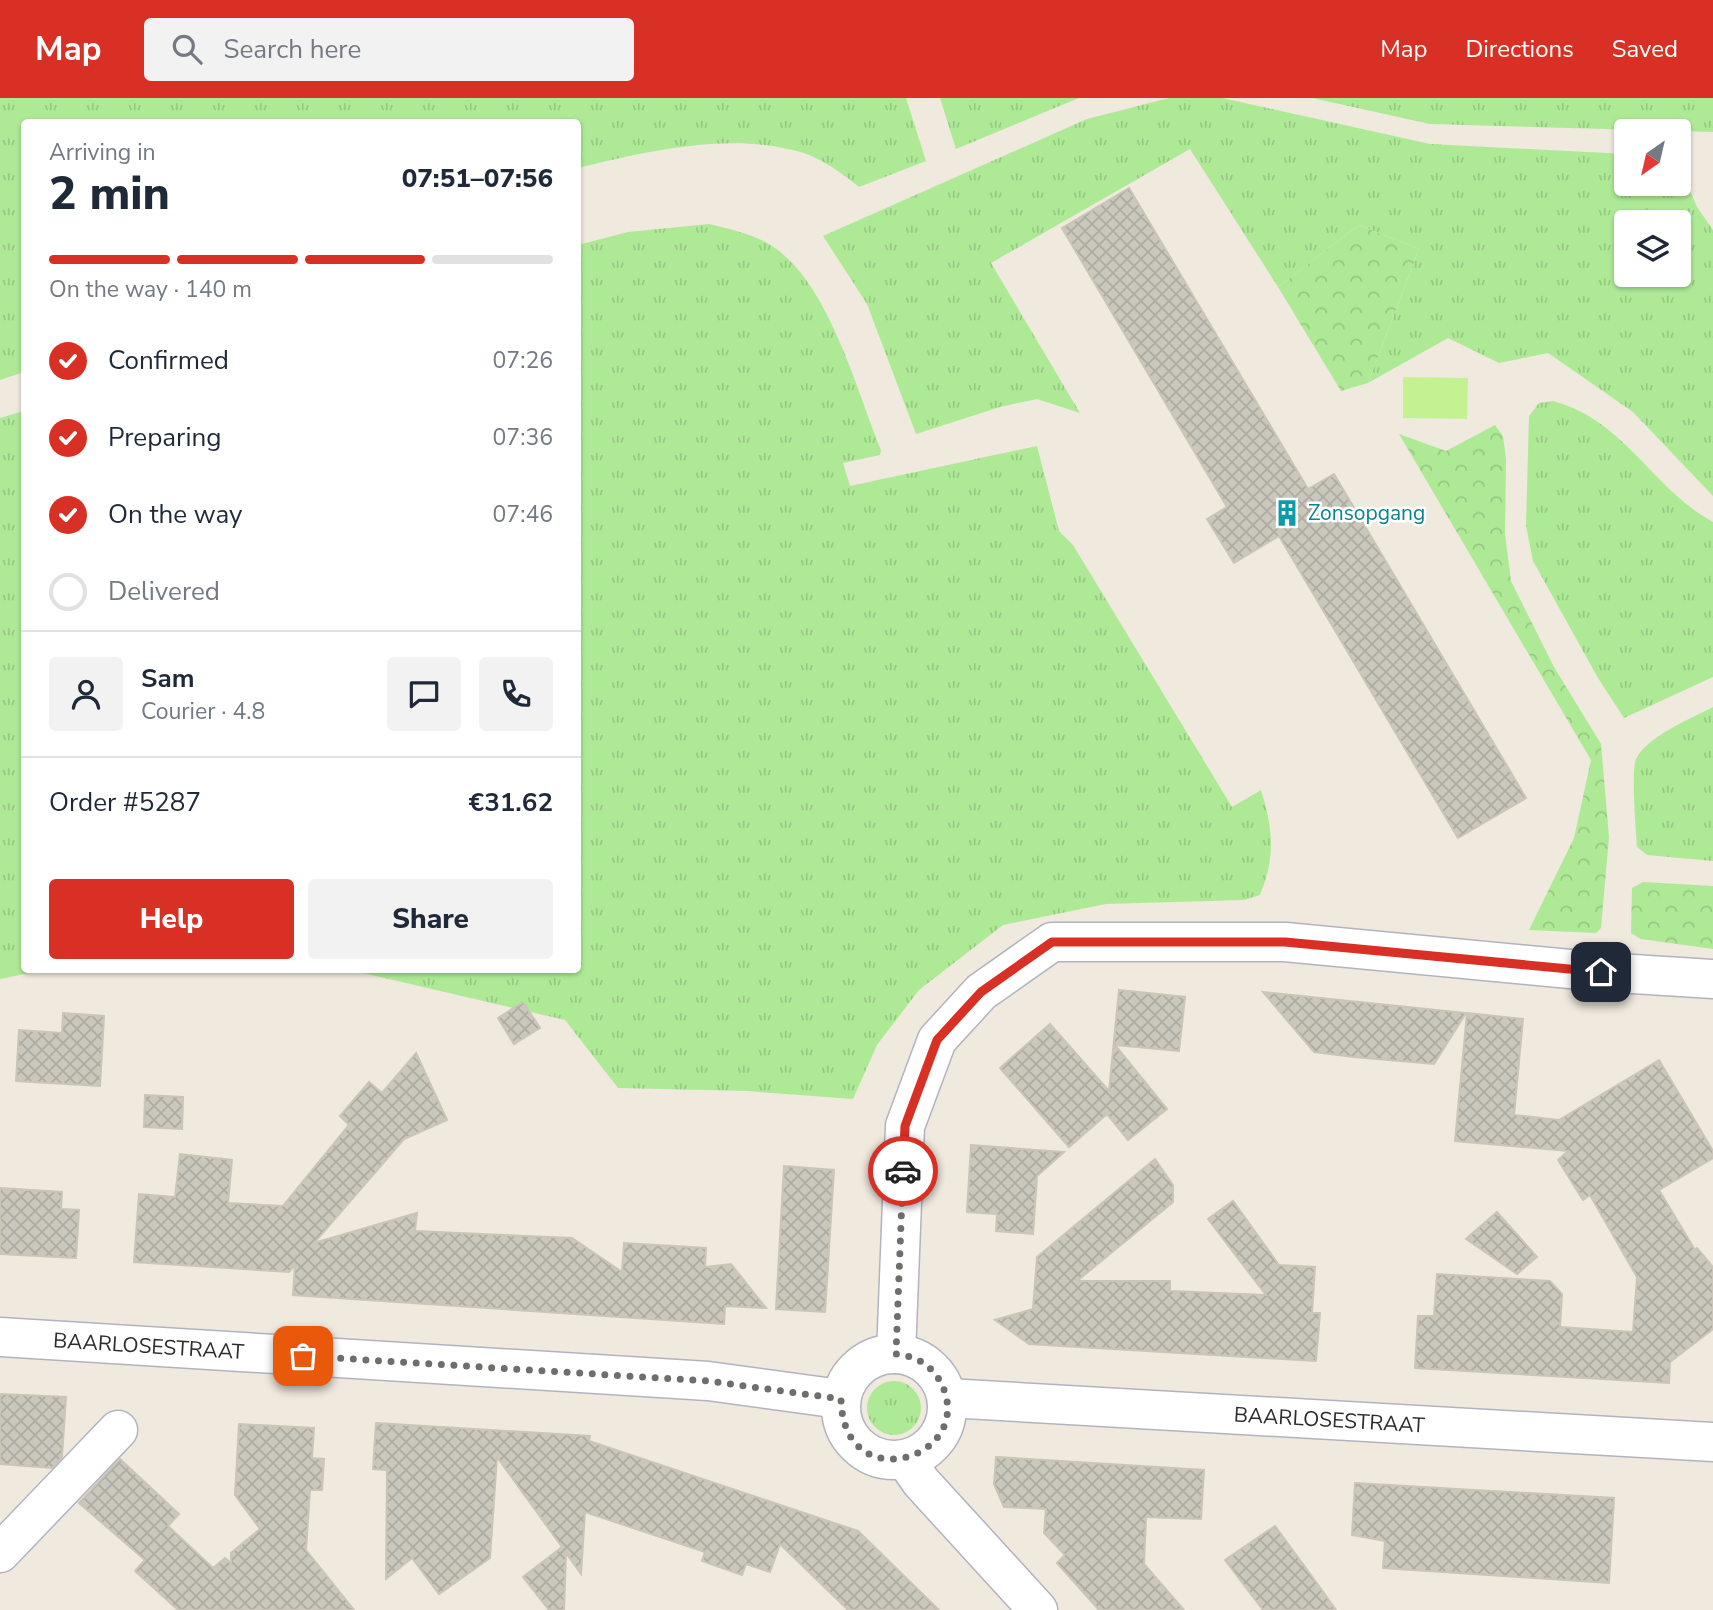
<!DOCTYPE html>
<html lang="en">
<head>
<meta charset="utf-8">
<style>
  :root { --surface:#fff; --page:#f2f2f3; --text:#1f2937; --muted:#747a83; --line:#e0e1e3; --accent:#d93025 }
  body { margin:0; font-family:"Nunito Sans",sans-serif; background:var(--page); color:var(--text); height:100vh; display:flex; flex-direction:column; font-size:26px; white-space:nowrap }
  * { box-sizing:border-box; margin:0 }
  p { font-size:23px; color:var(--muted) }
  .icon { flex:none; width:38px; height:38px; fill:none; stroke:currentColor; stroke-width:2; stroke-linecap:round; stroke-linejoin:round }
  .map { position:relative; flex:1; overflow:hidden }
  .sheet { position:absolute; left:21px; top:21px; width:560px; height:854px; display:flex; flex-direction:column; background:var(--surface); border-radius:7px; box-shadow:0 2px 5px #0004 }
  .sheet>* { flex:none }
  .needle { width:46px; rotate:214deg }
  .tools { position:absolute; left:1614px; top:21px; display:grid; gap:14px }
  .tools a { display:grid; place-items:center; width:77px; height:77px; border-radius:7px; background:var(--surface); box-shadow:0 2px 5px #0004; font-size:35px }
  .pin { position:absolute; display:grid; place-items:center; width:60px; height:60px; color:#fff; margin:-30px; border-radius:14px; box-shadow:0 4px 10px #0006 }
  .courier { position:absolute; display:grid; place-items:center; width:70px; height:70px; margin:-35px; border:5px solid #d93025; border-radius:50%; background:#fff; color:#222; box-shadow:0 2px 9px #0007 }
  .headline em { font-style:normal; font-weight:800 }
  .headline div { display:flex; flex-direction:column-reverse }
  .headline { display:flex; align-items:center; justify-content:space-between; height:119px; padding:0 28px }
  h1 { font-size:46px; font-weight:800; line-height:52px }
  .bar { display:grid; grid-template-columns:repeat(4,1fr); gap:10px 7px; align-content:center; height:84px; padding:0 28px }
  .bar i { height:9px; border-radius:5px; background:var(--line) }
  .bar .selected { background:var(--accent) }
  .bar p { grid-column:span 4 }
  .line { display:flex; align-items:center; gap:18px; padding:0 28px; border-top:2px solid var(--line) }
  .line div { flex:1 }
  .round { display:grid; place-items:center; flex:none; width:74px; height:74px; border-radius:7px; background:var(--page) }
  ol { padding:0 28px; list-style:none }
  li { display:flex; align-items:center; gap:21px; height:77px }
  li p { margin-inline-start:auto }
  li .icon { padding:7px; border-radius:50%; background:var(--accent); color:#fff; stroke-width:4 }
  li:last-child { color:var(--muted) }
  li i { width:38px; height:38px; border:4px solid var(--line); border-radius:50% }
  .button { display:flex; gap:14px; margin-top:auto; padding:14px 28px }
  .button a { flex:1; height:80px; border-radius:7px; background:var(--accent); color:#fff; font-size:28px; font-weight:800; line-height:80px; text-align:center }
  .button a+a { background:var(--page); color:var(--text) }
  header { display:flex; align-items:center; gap:42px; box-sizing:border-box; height:98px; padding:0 35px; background:var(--accent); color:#fff }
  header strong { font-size:33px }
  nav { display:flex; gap:38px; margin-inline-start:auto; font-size:24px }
  .search { width:490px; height:63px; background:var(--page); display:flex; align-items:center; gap:18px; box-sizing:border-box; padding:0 24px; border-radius:7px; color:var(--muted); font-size:26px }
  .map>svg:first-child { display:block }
  .grass { fill:url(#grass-tufts); fill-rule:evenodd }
  .forest { fill:url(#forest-crowns) }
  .pitch { fill:#c4f291 }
  .building { fill:url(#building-cross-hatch); stroke:#cbc5b7; stroke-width:2 }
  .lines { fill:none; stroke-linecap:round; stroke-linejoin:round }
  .street-casing { stroke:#b2b3c1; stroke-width:41 }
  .secondary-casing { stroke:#b2b3c1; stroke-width:41 }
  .street { stroke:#fff; stroke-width:38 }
  .secondary { stroke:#fff; stroke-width:38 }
  .done { stroke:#706e6a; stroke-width:7; stroke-dasharray:0 12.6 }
  .route { stroke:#d93025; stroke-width:9 }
  .labels { text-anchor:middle; stroke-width:5; stroke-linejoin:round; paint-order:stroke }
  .culture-label { font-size:21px; fill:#0d838f; stroke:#fff; text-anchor:start }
  .street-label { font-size:21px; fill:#2c2c2c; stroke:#fff }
</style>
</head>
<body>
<header>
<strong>Map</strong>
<div class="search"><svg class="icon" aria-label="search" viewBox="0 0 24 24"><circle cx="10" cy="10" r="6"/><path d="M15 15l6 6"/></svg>Search here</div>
<nav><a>Map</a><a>Directions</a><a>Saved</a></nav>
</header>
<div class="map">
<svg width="1713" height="1512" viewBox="0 0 1713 1512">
  <defs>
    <pattern id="grass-tufts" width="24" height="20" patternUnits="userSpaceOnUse" patternTransform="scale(1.75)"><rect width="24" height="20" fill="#aeea96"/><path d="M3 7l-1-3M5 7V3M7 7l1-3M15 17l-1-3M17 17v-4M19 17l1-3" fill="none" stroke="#96c981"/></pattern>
    <pattern id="forest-crowns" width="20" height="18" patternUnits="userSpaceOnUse" patternTransform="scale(1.75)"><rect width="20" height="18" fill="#aeea96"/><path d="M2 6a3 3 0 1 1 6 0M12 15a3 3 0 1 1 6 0" fill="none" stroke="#96c981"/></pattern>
    <pattern id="building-cross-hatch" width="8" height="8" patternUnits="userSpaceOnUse" patternTransform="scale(1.75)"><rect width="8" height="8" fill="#cac7bc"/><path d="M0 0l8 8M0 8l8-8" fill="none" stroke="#aeaba2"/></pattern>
  </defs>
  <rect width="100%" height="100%" fill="#efe9de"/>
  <g class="grass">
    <path d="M0,0H906L926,63L859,89C843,76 824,62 804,55C733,33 648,53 578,70V24H24V274L0,282Z"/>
    <polygon points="940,0 1079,0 956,51"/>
    <path d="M1169,0H1222L1430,46L1626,56V86H1678V64L1697,109L1713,132V398L1633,314L1548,255L1499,265L1448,240L1368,285L1419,151L1359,127L1278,189L1190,51L991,165L1080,315L1037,301L1000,309L916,336L867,206L823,138L1087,21ZM1626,124H1678V177H1626Z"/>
    <polygon points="1312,0 1713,0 1713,34 1430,26"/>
    <path d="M709,126C730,131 757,137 775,150C830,189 856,291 881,352L880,357L843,365L850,388L1037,348L1059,433L1073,447L1232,709L1261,692C1273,731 1276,758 1260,797L1244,802L1106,806L1003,827L919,892L877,947L853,1001L747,993L618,990L565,922L350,872H578V147L628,134Z"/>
    <path d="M1553,303C1626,323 1651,390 1713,424V579L1624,620L1598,580L1533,463L1526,428L1529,318L1539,305Z"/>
    <polygon points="24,313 24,872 44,872 0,881 0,320"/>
    <path d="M1713,609V763L1647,757L1637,749C1636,733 1631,673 1636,661C1646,639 1692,620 1713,609Z"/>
    <circle cx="894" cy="1310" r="27"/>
  </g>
  <g class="forest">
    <polygon points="1359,127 1419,151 1368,285 1341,293 1278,189"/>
    <polygon points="1495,327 1503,338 1506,361 1505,436 1511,483 1554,569 1601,646 1609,739 1601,830 1596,835 1529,832 1574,740 1591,662 1399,336 1446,353"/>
    <polygon points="1643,784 1713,788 1713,851 1641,841 1631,835 1632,790"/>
  </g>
  <polygon class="pitch" points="1403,279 1468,280 1467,321 1403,320"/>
  <g class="building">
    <polygon points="1129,90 1308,391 1334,376 1526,700 1458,740 1279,438 1234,465 1207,421 1227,409 1062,130"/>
    <polygon points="1119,892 1185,899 1179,953 1115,947 1167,1011 1128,1042 1107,1016 1069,1049 1000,970 1050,926 1109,993"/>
    <polygon points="1263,894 1311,899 1466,915 1434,966 1354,959 1314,954"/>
    <polygon points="523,904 540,930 514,946 498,920"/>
    <polygon points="63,915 104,918 100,988 16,983 19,932 62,935"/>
    <polygon points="1467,915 1523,921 1514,1017 1559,1022 1659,962 1713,1053 1713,1060 1659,1092 1695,1152 1697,1150 1713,1169 1713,1231 1670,1264 1669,1285 1415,1270 1418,1218 1434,1218 1437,1176 1550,1183 1562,1196 1560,1229 1633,1234 1637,1179 1590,1097 1583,1102 1558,1062 1568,1053 1455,1043"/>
    <polygon points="416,955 447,1022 404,1041 314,1145 417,1115 415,1133 572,1140 622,1174 624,1145 706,1150 705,1169 731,1166 766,1210 725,1208 724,1226 293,1197 295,1167 289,1174 134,1164 139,1096 175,1099 180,1056 232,1062 228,1105 283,1108 349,1027 340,1018 369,984 382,995"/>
    <polygon points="145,997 183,999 182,1031 144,1029"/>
    <polygon points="971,1047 1064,1054 1037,1078 1033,1136 996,1133 997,1116 967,1114"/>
    <polygon points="1155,1061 1173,1087 1173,1104 1077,1183 1170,1183 1170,1193 1266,1197 1208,1121 1233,1103 1279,1167 1315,1169 1312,1215 1320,1215 1316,1263 1029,1246 995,1222 1033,1211 1037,1159"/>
    <polygon points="784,1068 834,1072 825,1214 776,1211"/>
    <polygon points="0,1090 62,1094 61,1111 79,1112 76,1160 0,1156"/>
    <polygon points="1497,1114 1537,1159 1517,1176 1466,1141"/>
    <polygon points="0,1296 66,1299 62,1359 52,1370 0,1366"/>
    <polygon points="376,1325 590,1338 589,1343 858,1433 939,1512 848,1512 780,1446 770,1474 746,1466 742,1477 702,1463 705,1454 585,1414 581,1476 566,1455 564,1512 549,1512 523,1479 562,1449 497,1359 490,1460 439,1496 412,1460 386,1481 387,1372 373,1371"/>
    <polygon points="239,1326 314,1330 312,1360 324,1361 322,1392 310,1392 306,1452 354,1512 178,1512 135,1473 145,1462 79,1405 120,1361 179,1416 168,1428 213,1470 225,1460 231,1465 231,1455 260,1431 235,1397"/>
    <polygon points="996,1359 1204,1372 1201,1421 1146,1419 1144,1466 1184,1512 1099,1512 1057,1465 1065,1457 1044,1435 1046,1411 1004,1409 994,1386"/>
    <polygon points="1355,1385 1614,1400 1609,1485 1383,1470 1385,1443 1352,1437"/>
    <polygon points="1275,1428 1316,1484 1336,1512 1263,1512 1225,1462"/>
  </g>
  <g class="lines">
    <defs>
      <g id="street">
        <polyline points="896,1256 905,1028 937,942 981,894 1052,844 1285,844 1601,874 1713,881"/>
        <polyline points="0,1455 118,1332"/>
      </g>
      <g id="secondary">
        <path id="s1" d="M0,1239L708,1283L840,1301"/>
        <circle cx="894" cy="1309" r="53"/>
        <path id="s2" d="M947,1300L1713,1344"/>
        <polyline points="905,1361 921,1384 1038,1512"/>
      </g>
    </defs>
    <use href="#street" class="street-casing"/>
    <use href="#secondary" class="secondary-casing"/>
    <use href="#street" class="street"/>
    <use href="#secondary" class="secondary"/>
  </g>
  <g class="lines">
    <path class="done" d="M303,1258L708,1283L841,1301C843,1404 981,1359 940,1283C930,1266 915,1258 896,1256L903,1073"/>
    <polyline class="route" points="903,1073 905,1028 937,942 981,894 1052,844 1285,844 1601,874"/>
  </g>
  <defs>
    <symbol id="building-bare" viewBox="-9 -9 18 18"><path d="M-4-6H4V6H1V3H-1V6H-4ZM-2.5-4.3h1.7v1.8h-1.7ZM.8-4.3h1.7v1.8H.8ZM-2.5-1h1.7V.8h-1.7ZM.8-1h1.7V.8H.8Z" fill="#0f9aa8" stroke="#fff" stroke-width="2.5" paint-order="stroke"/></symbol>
  </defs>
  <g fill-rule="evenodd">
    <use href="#building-bare" x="1268" y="396" width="38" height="38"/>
  </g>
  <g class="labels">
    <g class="culture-label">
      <text x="1308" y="422">Zonsopgang</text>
    </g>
    <g class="street-label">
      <text dy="7" stroke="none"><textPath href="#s1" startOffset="149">BAARLOSESTRAAT</textPath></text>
      <text dy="7" stroke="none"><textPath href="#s2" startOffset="383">BAARLOSESTRAAT</textPath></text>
    </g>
  </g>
</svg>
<div class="tools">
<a><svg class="needle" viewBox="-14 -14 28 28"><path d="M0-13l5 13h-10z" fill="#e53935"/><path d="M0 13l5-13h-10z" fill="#747a83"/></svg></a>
<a><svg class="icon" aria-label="layers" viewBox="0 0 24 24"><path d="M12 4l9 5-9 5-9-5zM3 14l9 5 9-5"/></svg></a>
</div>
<div class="pin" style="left:303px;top:1258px;background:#ea580c"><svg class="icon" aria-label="bag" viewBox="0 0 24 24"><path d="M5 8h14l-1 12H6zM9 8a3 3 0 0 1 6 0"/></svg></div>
<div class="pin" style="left:1601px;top:874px;background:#1f2937"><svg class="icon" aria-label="home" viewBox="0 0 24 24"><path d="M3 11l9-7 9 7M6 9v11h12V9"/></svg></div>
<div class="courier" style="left:903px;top:1073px"><svg class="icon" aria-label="car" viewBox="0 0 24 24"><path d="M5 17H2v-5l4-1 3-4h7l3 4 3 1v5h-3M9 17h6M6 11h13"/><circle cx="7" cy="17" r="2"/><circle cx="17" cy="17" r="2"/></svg></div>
<section class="sheet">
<div class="headline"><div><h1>2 min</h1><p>Arriving in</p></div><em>07:51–07:56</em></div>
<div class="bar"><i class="selected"></i><i class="selected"></i><i class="selected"></i><i></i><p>On the way · 140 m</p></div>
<ol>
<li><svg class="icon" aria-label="check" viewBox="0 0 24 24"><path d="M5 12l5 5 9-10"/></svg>Confirmed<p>07:26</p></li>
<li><svg class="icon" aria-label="check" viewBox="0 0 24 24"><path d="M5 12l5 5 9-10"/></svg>Preparing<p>07:36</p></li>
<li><svg class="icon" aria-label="check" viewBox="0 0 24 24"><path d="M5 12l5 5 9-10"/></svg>On the way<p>07:46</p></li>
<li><i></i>Delivered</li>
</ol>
<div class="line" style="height:126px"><a class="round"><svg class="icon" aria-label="person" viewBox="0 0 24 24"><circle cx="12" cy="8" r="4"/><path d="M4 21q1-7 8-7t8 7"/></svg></a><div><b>Sam</b><p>Courier · 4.8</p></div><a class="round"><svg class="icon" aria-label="chat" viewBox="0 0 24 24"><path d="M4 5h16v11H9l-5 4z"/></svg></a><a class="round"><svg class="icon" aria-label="phone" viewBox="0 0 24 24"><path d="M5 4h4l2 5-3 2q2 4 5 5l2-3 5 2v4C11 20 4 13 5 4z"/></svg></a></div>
<div class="line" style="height:91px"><div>Order #5287</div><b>€31.62</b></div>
<div class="button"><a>Help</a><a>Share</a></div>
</section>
</div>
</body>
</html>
